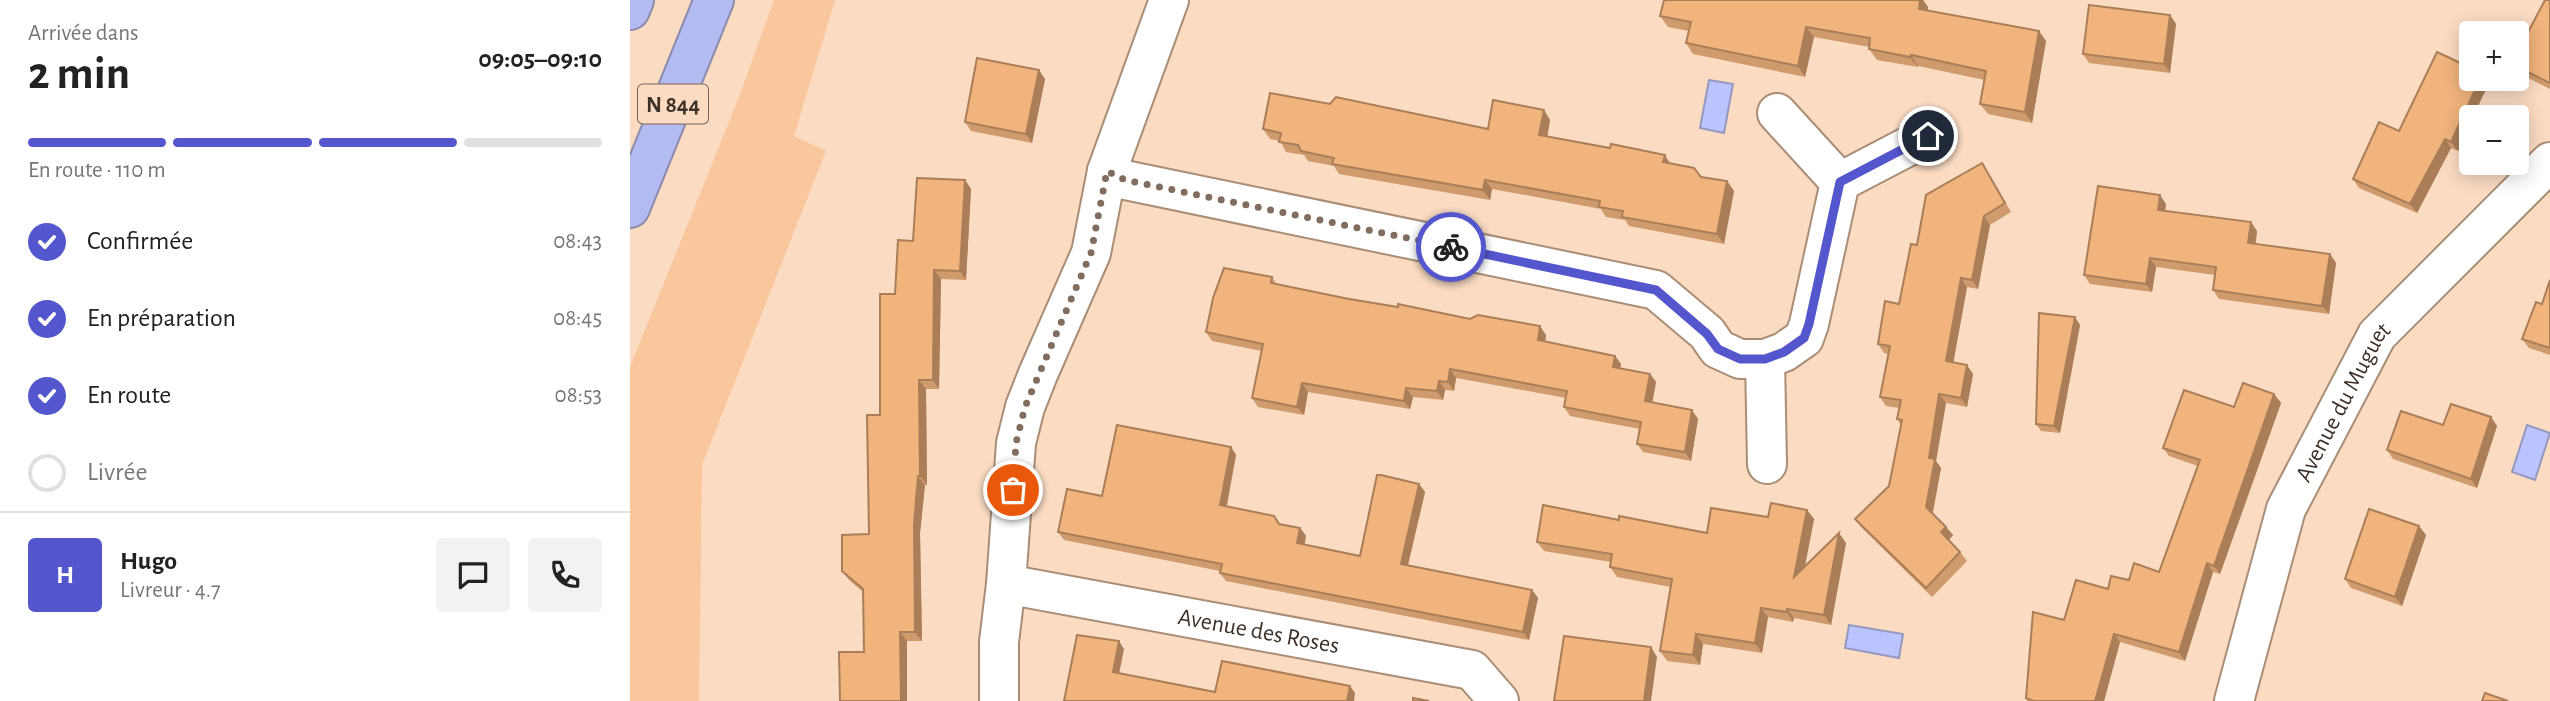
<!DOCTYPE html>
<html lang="fr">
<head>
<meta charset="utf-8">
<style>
  :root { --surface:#fff; --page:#f2f2f2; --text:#222; --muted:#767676; --line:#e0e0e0; --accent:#5456cd }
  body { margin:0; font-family:"Alegreya Sans",sans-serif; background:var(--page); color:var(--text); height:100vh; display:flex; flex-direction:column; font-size:26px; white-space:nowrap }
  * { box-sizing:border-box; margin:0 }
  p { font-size:23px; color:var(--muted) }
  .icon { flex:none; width:38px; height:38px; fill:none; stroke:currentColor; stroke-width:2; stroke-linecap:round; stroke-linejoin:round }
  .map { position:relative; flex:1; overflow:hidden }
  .sheet { display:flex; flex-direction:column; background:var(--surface); width:630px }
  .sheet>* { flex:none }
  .fabs { position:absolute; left:1829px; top:21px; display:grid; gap:14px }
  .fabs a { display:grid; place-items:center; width:70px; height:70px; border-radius:7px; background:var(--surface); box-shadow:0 4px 18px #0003; font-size:35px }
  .pin { position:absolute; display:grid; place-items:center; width:60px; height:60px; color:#fff; margin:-30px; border:4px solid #fff; border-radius:50%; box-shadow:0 2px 7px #0007 }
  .courier { position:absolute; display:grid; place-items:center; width:70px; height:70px; margin:-35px; border:5px solid #5456cd; border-radius:50%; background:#fff; color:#222; box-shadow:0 2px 9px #0007 }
  .headline em { font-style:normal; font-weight:700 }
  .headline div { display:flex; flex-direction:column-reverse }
  .headline { display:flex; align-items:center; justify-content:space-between; height:119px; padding:0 28px }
  h1 { font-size:46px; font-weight:700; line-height:52px }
  .bar { display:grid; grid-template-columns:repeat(4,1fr); gap:10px 7px; align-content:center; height:84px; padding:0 28px }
  .bar i { height:9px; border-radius:5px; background:var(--line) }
  .bar .active { background:var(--accent) }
  .bar p { grid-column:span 4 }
  .line { display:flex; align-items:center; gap:18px; padding:0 28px; border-top:2px solid var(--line) }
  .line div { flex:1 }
  .round { display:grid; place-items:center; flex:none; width:74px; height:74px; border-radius:7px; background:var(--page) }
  ol { padding:0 28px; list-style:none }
  li { display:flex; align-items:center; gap:21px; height:77px }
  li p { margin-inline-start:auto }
  li .icon { padding:7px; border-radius:50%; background:var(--accent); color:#fff; stroke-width:4 }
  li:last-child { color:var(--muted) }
  li i { width:38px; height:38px; border:4px solid var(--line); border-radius:50% }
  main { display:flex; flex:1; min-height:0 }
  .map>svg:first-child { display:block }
  .green { fill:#fac79c }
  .water { fill:#bbc4fe; stroke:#9598be; stroke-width:2 }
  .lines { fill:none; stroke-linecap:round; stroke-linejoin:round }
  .minor-casing { stroke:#a98d76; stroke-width:42 }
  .highway-casing { stroke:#8a8bab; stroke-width:42 }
  .minor { stroke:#fff; stroke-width:38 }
  .highway { stroke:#b3bbf2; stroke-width:38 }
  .wall { fill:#d09b6c }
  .shaded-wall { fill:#a97e58 }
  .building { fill:#f2b47d; stroke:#a97e58; stroke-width:2 }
  .done { stroke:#806d5e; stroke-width:7; stroke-dasharray:0 12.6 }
  .route { stroke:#5456cd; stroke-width:9 }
  .labels { text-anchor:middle; stroke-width:6; stroke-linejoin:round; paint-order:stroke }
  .shield { fill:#fbdcc3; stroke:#766456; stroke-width:2 }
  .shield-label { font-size:23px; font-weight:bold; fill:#3d3128 }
  .street-label { font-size:24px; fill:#3d3128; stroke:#fbdcc3 }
</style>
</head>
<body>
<main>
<section class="sheet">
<div class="headline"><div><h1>2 min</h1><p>Arrivée dans</p></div><em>09:05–09:10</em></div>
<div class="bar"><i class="active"></i><i class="active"></i><i class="active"></i><i></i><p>En route · 110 m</p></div>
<ol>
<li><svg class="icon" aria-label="check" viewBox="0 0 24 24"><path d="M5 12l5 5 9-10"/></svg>Confirmée<p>08:43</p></li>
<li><svg class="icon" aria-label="check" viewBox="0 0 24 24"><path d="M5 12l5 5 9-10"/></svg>En préparation<p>08:45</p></li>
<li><svg class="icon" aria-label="check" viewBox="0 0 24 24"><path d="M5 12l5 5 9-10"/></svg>En route<p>08:53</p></li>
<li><i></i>Livrée</li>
</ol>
<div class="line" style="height:126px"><b class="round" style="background:var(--accent);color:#fff">H</b><div><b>Hugo</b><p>Livreur · 4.7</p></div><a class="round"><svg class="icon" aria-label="chat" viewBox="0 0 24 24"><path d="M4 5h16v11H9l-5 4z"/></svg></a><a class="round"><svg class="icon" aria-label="phone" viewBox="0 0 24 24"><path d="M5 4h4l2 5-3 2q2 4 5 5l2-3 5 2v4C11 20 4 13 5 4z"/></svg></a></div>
</section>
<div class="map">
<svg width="1920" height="701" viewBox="0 0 1920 701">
  <rect width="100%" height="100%" fill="#fbdcc3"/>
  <polygon class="green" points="144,0 205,0 164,136 196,151 72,465 69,701 0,701 0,367 109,97"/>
  <g class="water">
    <polygon points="1079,80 1103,84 1094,133 1070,128"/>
    <polygon points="1897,425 1920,433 1905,480 1882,472"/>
    <polygon points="1219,625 1273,634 1269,658 1215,648"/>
  </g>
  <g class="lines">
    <defs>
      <g id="minor">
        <polyline points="477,171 495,180 1026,290 1077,333 1088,349 1110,359 1135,359 1154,352 1174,338 1179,324 1210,182 1147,113"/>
        <polyline points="1210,182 1298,136"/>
        <polyline points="1135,359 1137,464"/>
        <path id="s1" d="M376,584L842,670L869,701"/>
        <polyline points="369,701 369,642 376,584 386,443 395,407 408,374 461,253 477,171 539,0"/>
        <path id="s2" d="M1604,701L1656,509L1747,335L1920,162"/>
      </g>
      <g id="highway">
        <polyline points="0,10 4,0"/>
        <polyline points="0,208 84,0"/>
      </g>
    </defs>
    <use href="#minor" class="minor-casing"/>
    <use href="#highway" class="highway-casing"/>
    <use href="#minor" class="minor"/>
    <use href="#highway" class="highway"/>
  </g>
  <g class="wall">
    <polygon points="1034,0 1293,0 1298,7 1297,10 1416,41 1402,123 1358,114 1350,104 1355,80 1288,66 1288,67 1247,60 1239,49 1240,47 1184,37 1175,77 1063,54 1056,43 1059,31 1038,27 1030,16"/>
    <polygon points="1920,0 1920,89 1888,73 1886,70 1886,55"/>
    <polygon points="1540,15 1546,24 1540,73 1459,63 1453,54"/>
    <polygon points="415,79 402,143 341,131 335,122"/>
    <polygon points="1841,79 1856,79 1859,83 1841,117 1841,121 1828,151 1821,148 1787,213 1729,188 1723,179 1769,131"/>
    <polygon points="700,104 858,129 914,110 920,120 917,137 1041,163 1071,177 1097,181 1104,191 1094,244 999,226 995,220 976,217 971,209 862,189 860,200 709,174 704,166 678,161 674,155 656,152 650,141 640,139 633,129"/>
    <polygon points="1352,163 1381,212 1360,225 1348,289 1337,287 1323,363 1343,374 1337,407 1316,403 1306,461 1311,468 1303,513 1323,535 1319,540 1330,552 1337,561 1302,597 1231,527 1225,519 1259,486 1271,425 1267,419 1269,408 1256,406 1250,397 1258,354 1254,353 1248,344 1269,304 1287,245"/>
    <polygon points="335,180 341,189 336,280 311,279 309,389 296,389 297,485 295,485 290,533 292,641 277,641 277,701 210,701 234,652 233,592 219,580 212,571 239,534 250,415 265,294 283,241"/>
    <polygon points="1536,204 1535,211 1627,231 1626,244 1700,254 1706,263 1699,314 1589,299 1583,290 1585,275 1526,267 1522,292 1460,284 1454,275"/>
    <polygon points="642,277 647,285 916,335 915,342 985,356 991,364 990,368 1020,374 1026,382 1022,403 1068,419 1061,461 1013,452 1007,444 1010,429 940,416 934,407 936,398 826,378 824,391 815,390 813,400 783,397 780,409 678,392 674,415 628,407 622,398 632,351 582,341 576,332"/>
    <polygon points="1920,280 1920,355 1899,348 1892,339 1912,304"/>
    <polygon points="1450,325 1430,433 1411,431 1406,424"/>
    <polygon points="1644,394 1651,403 1590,574 1583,572 1555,661 1490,642 1474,701 1397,701 1396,698 1434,620 1499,580 1529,572 1568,466 1539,456 1533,448 1604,407"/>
    <polygon points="1861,417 1867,426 1847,488 1763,459 1757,450 1813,425"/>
    <polygon points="601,447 606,455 597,506 649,524 670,528 676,536 674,545 730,556 789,484 795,492 778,566 902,590 908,598 899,640 596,581 590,573 590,571 434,540 428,532 472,496"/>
    <polygon points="1177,510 1184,519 1175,566 1216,543 1201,625 1164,618 1163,622 1138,617 1132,653 1073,644 1070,665 1037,661 1030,651 1041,587 987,577 980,567 981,562 914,551 907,542 989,520 1077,533 1138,517"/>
    <polygon points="1796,535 1772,606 1721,588 1715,579"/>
  </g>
  <g class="shaded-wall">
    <polygon points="1290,0 1293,0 1298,7 1296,19 1289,9"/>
    <polygon points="1540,15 1546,24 1540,73 1534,64"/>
    <polygon points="1176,27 1184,37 1175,77 1168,66"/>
    <polygon points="1409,31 1416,41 1402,123 1395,112"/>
    <polygon points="1281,55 1288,66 1288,67 1280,57"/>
    <polygon points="409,70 415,79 402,143 396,134"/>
    <polygon points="1850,79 1856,79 1859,83 1843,117 1841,117 1841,121 1828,151 1821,142"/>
    <polygon points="914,110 920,120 916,145 909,135"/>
    <polygon points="1815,139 1821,148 1787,213 1780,204"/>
    <polygon points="1035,155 1041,165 1033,162"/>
    <polygon points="335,180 341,189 336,280 330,271"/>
    <polygon points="855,180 862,189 860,200 853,190"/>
    <polygon points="1097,181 1104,191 1094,244 1087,234"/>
    <polygon points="1530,195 1536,204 1534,218 1528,210"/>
    <polygon points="1354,216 1360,225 1348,289 1342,280"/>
    <polygon points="1621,222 1627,231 1624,251 1618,243"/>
    <polygon points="1700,254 1706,263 1699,314 1692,306"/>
    <polygon points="1520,258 1526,267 1522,292 1516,284"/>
    <polygon points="304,270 311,279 309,389 303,380"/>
    <polygon points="1331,278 1337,287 1322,370 1316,361"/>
    <polygon points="1445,317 1450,325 1430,433 1424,426"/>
    <polygon points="910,326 916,335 914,349 908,340"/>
    <polygon points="985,356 991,364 989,375 983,367"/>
    <polygon points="1337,365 1343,374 1337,407 1331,398"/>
    <polygon points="820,369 826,378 824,391 818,382"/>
    <polygon points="1020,374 1026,382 1021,410 1015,401"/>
    <polygon points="289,380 296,389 297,485 290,476"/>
    <polygon points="809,381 815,390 813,400 807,391"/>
    <polygon points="672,383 678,392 674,415 667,407"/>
    <polygon points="776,388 783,397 780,409 774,401"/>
    <polygon points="1309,394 1316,403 1306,461 1311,468 1302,515 1296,507 1299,458"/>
    <polygon points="1644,394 1651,403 1590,574 1584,566"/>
    <polygon points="1062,410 1068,419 1061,461 1055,452"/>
    <polygon points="1861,417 1867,426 1847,488 1841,479"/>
    <polygon points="601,447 606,455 595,513 590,505"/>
    <polygon points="288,476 295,485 290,533 292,641 285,632 284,524"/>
    <polygon points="789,484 795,492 776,572 771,564"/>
    <polygon points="1177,510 1184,519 1171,586 1164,577"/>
    <polygon points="1789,526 1796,535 1772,606 1765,597"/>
    <polygon points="1316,527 1323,535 1318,541 1311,532"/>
    <polygon points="670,528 676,536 673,552 667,543"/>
    <polygon points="1209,533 1216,543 1201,625 1194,615"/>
    <polygon points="1577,563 1583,572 1555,661 1549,652"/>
    <polygon points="902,590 908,598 899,640 893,632"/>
    <polygon points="1131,608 1138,617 1132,653 1125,643"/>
    <polygon points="1157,609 1164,618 1163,622 1157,612"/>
    <polygon points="270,632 277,641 277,701 271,701"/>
    <polygon points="1066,634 1073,644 1070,665 1063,655"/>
    <polygon points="1484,634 1490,642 1474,701 1465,701"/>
    <polygon points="489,641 494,649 488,679 483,672"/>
    <polygon points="1021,647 1027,657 1021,701 1014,701"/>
    <polygon points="720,686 725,693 724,701 717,701"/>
  </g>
  <g class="building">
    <polygon points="1034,0 1290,0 1289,9 1409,31 1395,112 1350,104 1356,71 1281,55 1280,57 1239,49 1240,38 1176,27 1168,66 1056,43 1061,22 1030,16"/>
    <polygon points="1915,0 1920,0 1920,83 1886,66 1886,55"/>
    <polygon points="1459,5 1540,15 1534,64 1453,54"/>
    <polygon points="1807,52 1841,68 1841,79 1850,79 1821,142 1815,139 1780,204 1723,179 1749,122 1769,131"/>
    <polygon points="347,58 409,70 396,134 335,122"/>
    <polygon points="640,93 700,104 706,97 858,129 863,100 914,110 909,135 980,148 981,144 1035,155 1033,162 1064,168 1071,177 1097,181 1087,234 992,217 993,211 969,207 970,201 855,180 853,190 702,164 704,158 671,151 668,145 649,142 651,133 633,129"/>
    <polygon points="1352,163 1375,203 1354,216 1342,280 1331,278 1316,361 1337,365 1331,398 1309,394 1299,458 1305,459 1296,507 1316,527 1311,532 1330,552 1296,588 1225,519 1259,486 1272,420 1267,419 1271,400 1250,397 1260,346 1248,344 1255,301 1269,304 1281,244 1287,245 1296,195"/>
    <polygon points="287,178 335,180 330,271 304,270 303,380 289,380 290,476 288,476 284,524 285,632 270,632 271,701 210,701 209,652 234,652 233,589 212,571 212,535 239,534 237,415 250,415 250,294 265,294 268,240 283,241"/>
    <polygon points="1468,186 1530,195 1528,210 1621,222 1618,243 1700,254 1692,306 1583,290 1586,267 1520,258 1516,284 1454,275"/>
    <polygon points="594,268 642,277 641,283 719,299 768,307 768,304 840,319 848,315 910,326 908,340 985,356 983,367 1020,374 1015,401 1062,410 1055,452 1007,444 1011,422 934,407 937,391 820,369 818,382 809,381 807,391 776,388 774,401 672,383 667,407 622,398 633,344 576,332 583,298"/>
    <polygon points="1920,280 1920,348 1892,339 1906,302 1912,304"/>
    <polygon points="1409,313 1445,317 1424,426 1406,424"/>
    <polygon points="1613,383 1644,394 1584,566 1577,563 1549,652 1484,634 1465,701 1404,701 1396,698 1403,612 1434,620 1446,580 1478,589 1481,576 1499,580 1504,563 1529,572 1570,460 1533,448 1554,390 1604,407"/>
    <polygon points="1821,404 1861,417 1841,479 1757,450 1771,411 1813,425"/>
    <polygon points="487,425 601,447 590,505 644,516 649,524 670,528 667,543 730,556 747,475 751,475 789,484 771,564 902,590 893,632 590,573 592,564 428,532 437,489 472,496"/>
    <polygon points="1141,503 1177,510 1164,577 1209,533 1194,615 1157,609 1157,612 1131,608 1125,643 1066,634 1063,655 1030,651 1042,579 980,567 982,554 907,542 913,505 989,520 989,516 1077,533 1081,508 1138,517"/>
    <polygon points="1739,509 1789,526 1765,597 1715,579"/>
    <polygon points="447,635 489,641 483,672 585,692 592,661 720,686 717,701 434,701"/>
    <polygon points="934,636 1021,647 1014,701 924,701"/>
    <polygon points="1855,693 1878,701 1852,701"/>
    <polygon points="783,698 799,701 783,701"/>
  </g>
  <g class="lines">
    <polyline class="done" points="383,490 386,443 395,407 461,253 477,171 495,180 821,247"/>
    <polyline class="route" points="821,247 1026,290 1077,334 1088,349 1110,359 1135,359 1154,352 1174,338 1179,324 1210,182 1298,136"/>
  </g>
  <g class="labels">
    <rect class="shield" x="8" y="84.5" width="70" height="39" rx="5"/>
    <g class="shield-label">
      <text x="43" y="112">N 844</text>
    </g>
    <g class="street-label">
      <text dy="8" stroke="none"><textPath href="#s2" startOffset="320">Avenue du Muguet</textPath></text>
      <text dy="8" stroke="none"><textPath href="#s1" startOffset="257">Avenue des Roses</textPath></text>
    </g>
  </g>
</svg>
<div class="fabs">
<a>+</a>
<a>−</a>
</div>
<div class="pin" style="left:383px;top:490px;background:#ea580c"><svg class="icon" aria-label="bag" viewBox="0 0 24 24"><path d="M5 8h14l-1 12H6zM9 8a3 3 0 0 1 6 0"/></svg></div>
<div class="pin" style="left:1298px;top:136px;background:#1f2937"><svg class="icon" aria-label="home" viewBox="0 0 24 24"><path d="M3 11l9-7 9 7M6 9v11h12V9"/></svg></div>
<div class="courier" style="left:821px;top:247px"><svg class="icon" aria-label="bike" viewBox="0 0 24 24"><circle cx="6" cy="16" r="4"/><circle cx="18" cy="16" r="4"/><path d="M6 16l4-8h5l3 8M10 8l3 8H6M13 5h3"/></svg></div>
</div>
</main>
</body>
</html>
